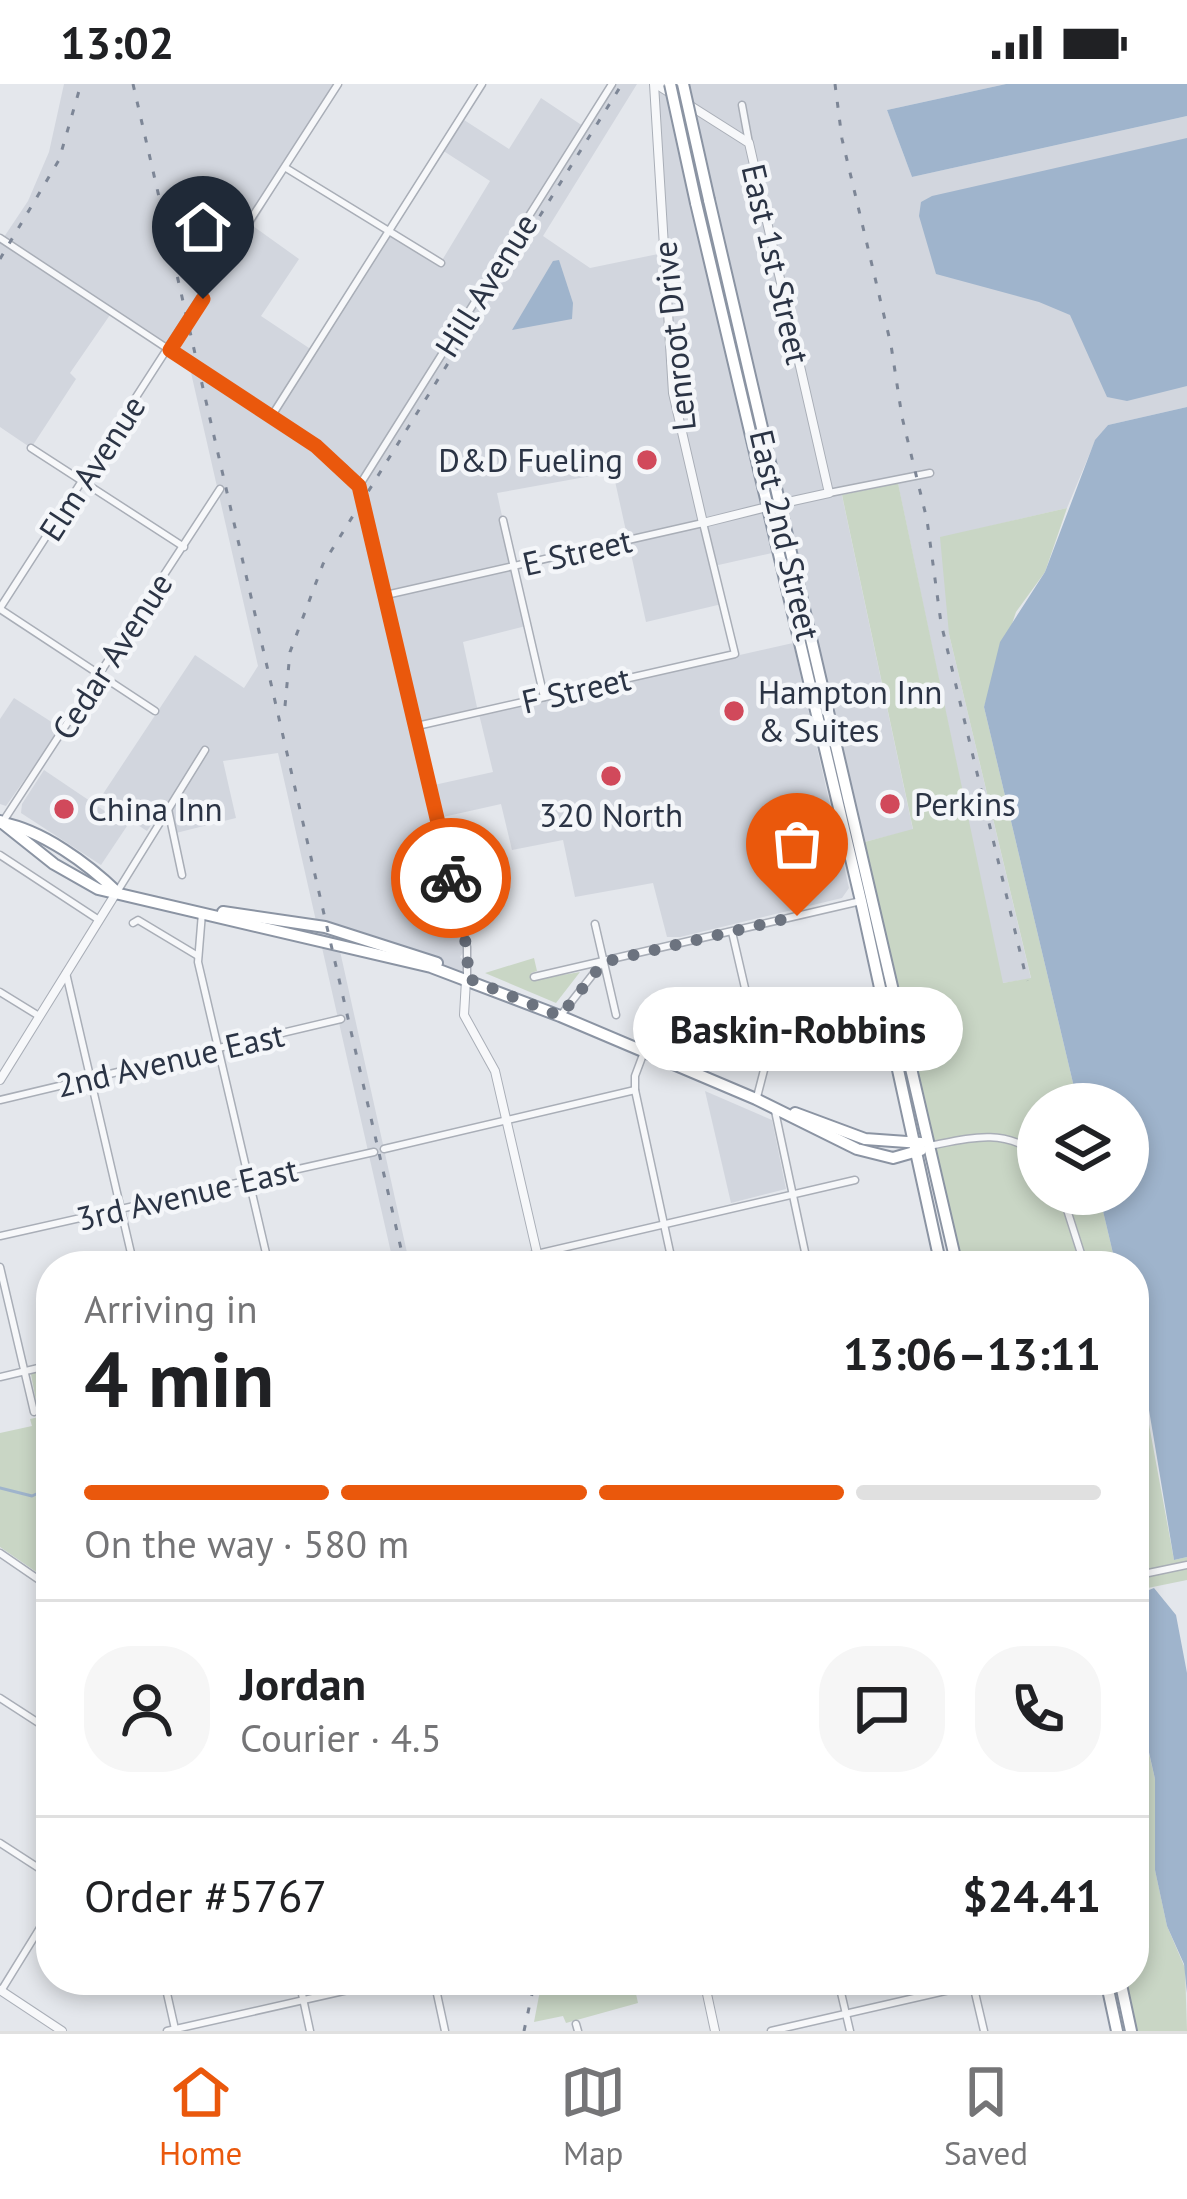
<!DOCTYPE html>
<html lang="en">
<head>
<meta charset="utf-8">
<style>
  :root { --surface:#fff; --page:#f6f6f6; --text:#202124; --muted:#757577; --line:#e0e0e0; --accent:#ea580c }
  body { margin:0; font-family:"PT Sans",sans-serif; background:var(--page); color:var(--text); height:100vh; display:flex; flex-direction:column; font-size:45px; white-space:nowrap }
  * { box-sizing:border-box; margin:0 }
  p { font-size:39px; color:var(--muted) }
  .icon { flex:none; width:66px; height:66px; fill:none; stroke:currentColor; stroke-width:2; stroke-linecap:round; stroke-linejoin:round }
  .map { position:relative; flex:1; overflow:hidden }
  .sheet { position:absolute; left:36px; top:1167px; width:1113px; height:744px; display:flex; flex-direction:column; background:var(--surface); border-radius:48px; box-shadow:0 6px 18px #0003 }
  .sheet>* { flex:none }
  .tools { position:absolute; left:1017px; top:999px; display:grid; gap:24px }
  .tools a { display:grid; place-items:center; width:132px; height:132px; border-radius:50%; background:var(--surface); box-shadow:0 6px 18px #0003; font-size:60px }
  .pin { position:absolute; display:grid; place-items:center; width:102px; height:102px; color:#fff; margin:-123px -51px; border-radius:50% 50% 50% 0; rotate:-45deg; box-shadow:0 0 12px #0007 }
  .pin .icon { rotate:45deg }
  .courier { position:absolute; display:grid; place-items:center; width:120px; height:120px; margin:-60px; border:9px solid #ea580c; border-radius:50%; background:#fff; color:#222; box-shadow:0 3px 15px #0007 }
  .bubble { position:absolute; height:84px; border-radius:42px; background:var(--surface); box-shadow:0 6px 18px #0003; font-size:39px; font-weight:700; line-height:84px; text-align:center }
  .headline em { font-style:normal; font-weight:700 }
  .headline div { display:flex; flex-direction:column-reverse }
  .headline { display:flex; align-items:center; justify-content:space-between; height:204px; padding:0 48px }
  h1 { font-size:78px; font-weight:700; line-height:90px }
  .bar { display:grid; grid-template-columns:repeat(4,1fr); gap:18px 12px; align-content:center; height:144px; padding:0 48px }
  .bar i { height:15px; border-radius:9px; background:var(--line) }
  .bar .active { background:var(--accent) }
  .bar p { grid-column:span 4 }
  .line { display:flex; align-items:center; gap:30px; padding:0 48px; border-top:3px solid var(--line) }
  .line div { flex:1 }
  .round { display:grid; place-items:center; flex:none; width:126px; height:126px; border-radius:48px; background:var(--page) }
  .status { display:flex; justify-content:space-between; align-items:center; height:84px; padding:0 60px; background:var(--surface); direction:ltr }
  .status svg { height:33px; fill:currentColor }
  .dock { display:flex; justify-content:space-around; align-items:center; height:168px; border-top:3px solid var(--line); background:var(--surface); font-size:33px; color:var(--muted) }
  .dock a { display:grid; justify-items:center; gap:6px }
  .dock .active { color:var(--accent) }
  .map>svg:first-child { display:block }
  .built { fill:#d2d6de }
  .green { fill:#c9d6c5 }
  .water { fill:#9fb4cc }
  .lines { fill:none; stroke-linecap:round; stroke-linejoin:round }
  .stream { stroke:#9fb4cc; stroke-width:3 }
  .minor-casing { stroke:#a9aeb7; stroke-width:9 }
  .tertiary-casing { stroke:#a9aeb7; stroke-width:10 }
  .trunk-casing { stroke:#8b94a3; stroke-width:14 }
  .minor { stroke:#f7f8fa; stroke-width:6 }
  .tertiary { stroke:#f7f8fa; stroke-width:8 }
  .trunk { stroke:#fff; stroke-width:10 }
  .rail { stroke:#7d8696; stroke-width:3; stroke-dasharray:6 12; stroke-linecap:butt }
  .trunk-bridge-casing { stroke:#8b94a3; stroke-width:14; stroke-linecap:butt }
  .trunk-bridge { stroke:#fff; stroke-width:10 }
  .done { stroke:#6c737f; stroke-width:12; stroke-dasharray:0 21.6 }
  .route { stroke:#ea580c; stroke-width:15 }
  .poi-dot { fill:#d1495b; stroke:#f4f6f9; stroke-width:4.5 }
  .labels { text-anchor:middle; stroke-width:9; stroke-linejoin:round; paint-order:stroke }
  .street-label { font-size:33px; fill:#2b3445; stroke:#f4f6f9 }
  .poi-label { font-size:33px; fill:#2b3445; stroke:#f4f6f9; text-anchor:start }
</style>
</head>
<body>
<div class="status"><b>13:02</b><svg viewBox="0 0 49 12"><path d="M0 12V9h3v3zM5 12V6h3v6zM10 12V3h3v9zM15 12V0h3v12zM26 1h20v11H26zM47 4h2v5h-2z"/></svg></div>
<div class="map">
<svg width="1187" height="1947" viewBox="0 0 1187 1947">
  <rect width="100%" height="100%" fill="#e4e7ec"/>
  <g class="built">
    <polygon points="64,0 338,0 253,142 299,175 261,232 312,266 389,148 441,178 490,97 442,66 461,34 509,65 541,14 586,44 612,0 637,0 543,152 590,184 663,169 654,0 1006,0 887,26 912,93 1187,32 1187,323 1108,341 1095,357 1067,424 953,451 949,550 1031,895 1002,899 897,395 841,407 913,746 856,760 708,116 697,119 767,423 772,469 714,482 722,520 646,538 613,388 497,409 526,542 463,558 478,628 417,642 467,863 460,873 469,881 467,894 435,878 336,849 410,1182 394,1182 278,669 223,677 236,734 176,749 173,728 164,722 147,747 99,716 195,571 244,604 258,582 189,280 112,228 70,289 76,295 31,364 0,343 0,159 28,117 49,68"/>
    <polygon points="793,559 849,804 842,814 680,853 667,853 653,799 575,813 563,756 512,766 501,720 443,733 434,701 493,688 479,630"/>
    <polygon points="14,614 61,644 6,722 0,720 0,635"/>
    <polygon points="44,686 127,742 101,781 21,729 22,720"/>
    <polygon points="705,1007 772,1036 786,1105 731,1119"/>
  </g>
  <g class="green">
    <polygon points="898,399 1003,899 1031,894 949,550 940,453 1067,424 1045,488 1016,528 984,623 1078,1020 1038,1020 1038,1110 1099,1110 1116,1182 962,1182 861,759 913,745 842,411"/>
    <polygon points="534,874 537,887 531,889 533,896 580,888 556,919 485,889"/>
    <polygon points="1134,1259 1174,1476 1187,1473 1187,1496 1143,1505 1134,1512"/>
    <polygon points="51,1284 51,1498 0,1463 0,1349 32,1342 30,1335 39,1333 31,1290"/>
    <polygon points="1134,1562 1143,1644 1155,1695 1155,1786 1167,1842 1185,1884 1187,1947 1137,1947 1126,1896 1134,1896"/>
    <polygon points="542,1896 633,1896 638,1919 566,1939 563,1932 534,1938"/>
  </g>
  <g class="water">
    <polygon points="1006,0 1187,0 1187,32 912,93 887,26"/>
    <polygon points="1187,54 1187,302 1127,317 1107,313 1070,231 1039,218 936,190 919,132 921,118 932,112"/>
    <polygon points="559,176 573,219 572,235 512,246 553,177"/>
    <polygon points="1187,323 1187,1473 1174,1476 1148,1320 1134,1259 1134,1182 1116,1182 1099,1110 1128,1110 1128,1020 1078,1020 984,623 1000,558 1045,488 1095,356 1108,341"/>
    <polygon points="1154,1504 1176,1531 1187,1589 1187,1909 1184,1880 1167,1842 1155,1786 1155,1695 1141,1633 1134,1512"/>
  </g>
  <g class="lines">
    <g class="stream">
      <polyline points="1092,1181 1114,1173"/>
      <polyline points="0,1404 32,1412 45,1406 51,1408"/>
    </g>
    <defs>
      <g id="minor">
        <polyline points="742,21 749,59"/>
        <polyline points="286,84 441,179"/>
        <polyline points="0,154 312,360 344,384 359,402 467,863 467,894"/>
        <polyline points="271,333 482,0"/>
        <polyline points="31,364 184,463"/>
        <polyline points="359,402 612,0"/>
        <polyline points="829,409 930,389"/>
        <polyline points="503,436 544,613"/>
        <polyline points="386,511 703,439 735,570 417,642"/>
        <polyline points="0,524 338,0"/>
        <polyline points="0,525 155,627"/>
        <polyline points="168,725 182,791"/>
        <polyline points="2,739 220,405"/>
        <polyline points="0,771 99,836"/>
        <polyline points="117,808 205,666"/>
        <polyline points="202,829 198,878 269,1182"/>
        <polyline points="133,839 138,836 198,872"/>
        <polyline points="595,840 616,931"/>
        <polyline points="732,848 764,986 757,1013"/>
        <polyline points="66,889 134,1182"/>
        <polyline points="534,893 861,817"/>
        <polyline points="0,908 39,932"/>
        <polyline points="561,931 601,880"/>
        <polyline points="644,968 635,992 635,1006 673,1182"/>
        <polyline points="763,980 875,954"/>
        <polyline points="0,1016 341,935"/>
        <polyline points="775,1027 808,1182"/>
        <path d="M929,1062C970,1054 1002,1044 1038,1070"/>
        <polyline points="384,1065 635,1006"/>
        <polyline points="1062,1110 1085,1182"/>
        <polyline points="0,1152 374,1068"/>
        <polyline points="485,1182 855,1096"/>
        <polyline points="0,1183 34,1328"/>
        <polyline points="0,1293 51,1281"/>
        <polyline points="0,1469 51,1504"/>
        <polyline points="1134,1492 1187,1481"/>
        <polyline points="0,1614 51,1647"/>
        <polyline points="0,1759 51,1792"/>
        <polyline points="164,1896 175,1945"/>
        <polyline points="299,1896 310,1947"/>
        <polyline points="434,1896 445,1947"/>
        <polyline points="838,1896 850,1947"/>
        <polyline points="972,1896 984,1947"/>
        <polyline points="1,1907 51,1826"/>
        <polyline points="576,1940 578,1947"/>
        <polyline points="167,1947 392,1896"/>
        <polyline points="771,1947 993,1896"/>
      </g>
      <g id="tertiary">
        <polyline points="654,0 673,309 703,439 767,423"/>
        <polyline points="656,0 749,59 829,409 779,420"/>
        <polyline points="466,896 464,931 495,987 540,1182"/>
        <polyline points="0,996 116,809"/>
        <polyline points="704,1896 715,1947"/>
        <polyline points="0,1906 62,1947"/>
      </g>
      <g id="trunk">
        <polyline points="709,116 957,1182"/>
        <polyline points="696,119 861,817 941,1182"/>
        <polyline points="0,737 54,780 98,805 431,883 560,932 756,1015 857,1065 893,1074 921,1066"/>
        <path d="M2,739C42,746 88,780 117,808"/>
        <polyline points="223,828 325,843 437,879"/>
        <polyline points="795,1029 865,1055 921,1059"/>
        <polyline points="1106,1896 1117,1947"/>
        <polyline points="1120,1896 1131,1947"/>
      </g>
    </defs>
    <use href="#minor" class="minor-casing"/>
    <use href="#tertiary" class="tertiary-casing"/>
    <use href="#trunk" class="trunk-casing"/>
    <use href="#minor" class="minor"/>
    <use href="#tertiary" class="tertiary"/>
    <use href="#trunk" class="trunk"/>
    <g class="rail">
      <polyline points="133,0 405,1182"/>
      <polyline points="835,0 842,55 891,261 902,333 927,436 941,539 1027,897"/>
      <polyline points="0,175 59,76 81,0"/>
      <polyline points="285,622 290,568 323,480 622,0"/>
      <polyline points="524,1947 535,1896"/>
    </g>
    <defs>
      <g id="trunk-bridge">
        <polyline points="670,0 696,119"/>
        <polyline points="683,0 709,116"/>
      </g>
    </defs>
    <use href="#trunk-bridge" class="trunk-bridge-casing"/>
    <use href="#trunk-bridge" class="trunk-bridge"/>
  </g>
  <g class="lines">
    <polyline class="done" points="451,794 468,869 467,894 560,932 604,878 797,832"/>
    <polyline class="route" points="203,215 170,266 316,362 359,402 451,794"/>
  </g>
  <g class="poi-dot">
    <circle cx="647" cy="376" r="12"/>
    <circle cx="734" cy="627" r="12"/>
    <circle cx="611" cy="692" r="12"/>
    <circle cx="890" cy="720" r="12"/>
    <circle cx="64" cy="725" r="12"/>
  </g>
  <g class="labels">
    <g class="street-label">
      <text transform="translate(776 180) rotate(77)" y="12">East 1st Street</text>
      <text transform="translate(486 201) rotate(-58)" y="12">Hill Avenue</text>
      <text transform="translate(674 252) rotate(-96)" y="12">Lenroot Drive</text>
      <text transform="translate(92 384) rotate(-57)" y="12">Elm Avenue</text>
      <text transform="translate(785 451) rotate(77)" y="12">East 2nd Street</text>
      <text transform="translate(577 468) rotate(-13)" y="12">E Street</text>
      <text transform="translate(112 572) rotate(-57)" y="12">Cedar Avenue</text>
      <text transform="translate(576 606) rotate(-13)" y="12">F Street</text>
      <text transform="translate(170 976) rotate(-13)" y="12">2nd Avenue East</text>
      <text transform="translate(187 1110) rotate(-13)" y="12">3rd Avenue East</text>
    </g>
    <g class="poi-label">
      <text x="623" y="388" text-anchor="end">D&amp;D Fueling</text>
      <text x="758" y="620">Hampton Inn<tspan x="758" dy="38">&amp; Suites</tspan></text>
      <text x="914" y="732">Perkins</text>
      <text x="88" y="737">China Inn</text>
      <text x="611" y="743" text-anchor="middle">320 North</text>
    </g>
  </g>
</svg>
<div class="tools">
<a><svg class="icon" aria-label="layers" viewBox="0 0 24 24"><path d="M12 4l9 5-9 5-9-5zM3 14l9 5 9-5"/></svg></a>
</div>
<div class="pin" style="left:797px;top:832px;background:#ea580c"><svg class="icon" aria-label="bag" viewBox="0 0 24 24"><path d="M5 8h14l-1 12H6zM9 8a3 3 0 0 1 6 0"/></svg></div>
<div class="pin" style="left:203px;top:215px;background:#1f2937"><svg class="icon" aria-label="home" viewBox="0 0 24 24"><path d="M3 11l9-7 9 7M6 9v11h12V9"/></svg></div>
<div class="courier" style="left:451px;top:794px"><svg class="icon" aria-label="bike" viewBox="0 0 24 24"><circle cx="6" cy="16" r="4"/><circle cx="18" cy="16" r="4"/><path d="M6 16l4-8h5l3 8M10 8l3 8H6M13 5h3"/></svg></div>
<div class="bubble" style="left:633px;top:903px;width:330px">Baskin-Robbins</div>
<section class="sheet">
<div class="headline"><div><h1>4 min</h1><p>Arriving in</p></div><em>13:06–13:11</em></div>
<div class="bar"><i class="active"></i><i class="active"></i><i class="active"></i><i></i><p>On the way · 580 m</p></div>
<div class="line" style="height:216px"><a class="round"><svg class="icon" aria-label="person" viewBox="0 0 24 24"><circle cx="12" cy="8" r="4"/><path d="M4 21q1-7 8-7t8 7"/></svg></a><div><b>Jordan</b><p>Courier · 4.5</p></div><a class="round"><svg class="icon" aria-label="chat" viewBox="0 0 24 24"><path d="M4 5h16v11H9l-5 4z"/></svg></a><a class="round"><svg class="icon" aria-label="phone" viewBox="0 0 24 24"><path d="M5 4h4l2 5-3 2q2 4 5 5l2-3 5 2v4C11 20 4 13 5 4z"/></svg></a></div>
<div class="line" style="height:156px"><div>Order #5767</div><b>$24.41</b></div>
</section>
</div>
<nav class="dock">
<a class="active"><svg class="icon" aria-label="home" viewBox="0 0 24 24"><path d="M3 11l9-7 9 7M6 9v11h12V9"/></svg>Home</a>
<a><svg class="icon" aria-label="map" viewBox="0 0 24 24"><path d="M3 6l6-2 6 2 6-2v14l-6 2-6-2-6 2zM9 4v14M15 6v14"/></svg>Map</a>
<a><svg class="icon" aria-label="saved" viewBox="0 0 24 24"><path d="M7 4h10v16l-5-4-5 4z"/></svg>Saved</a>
</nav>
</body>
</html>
